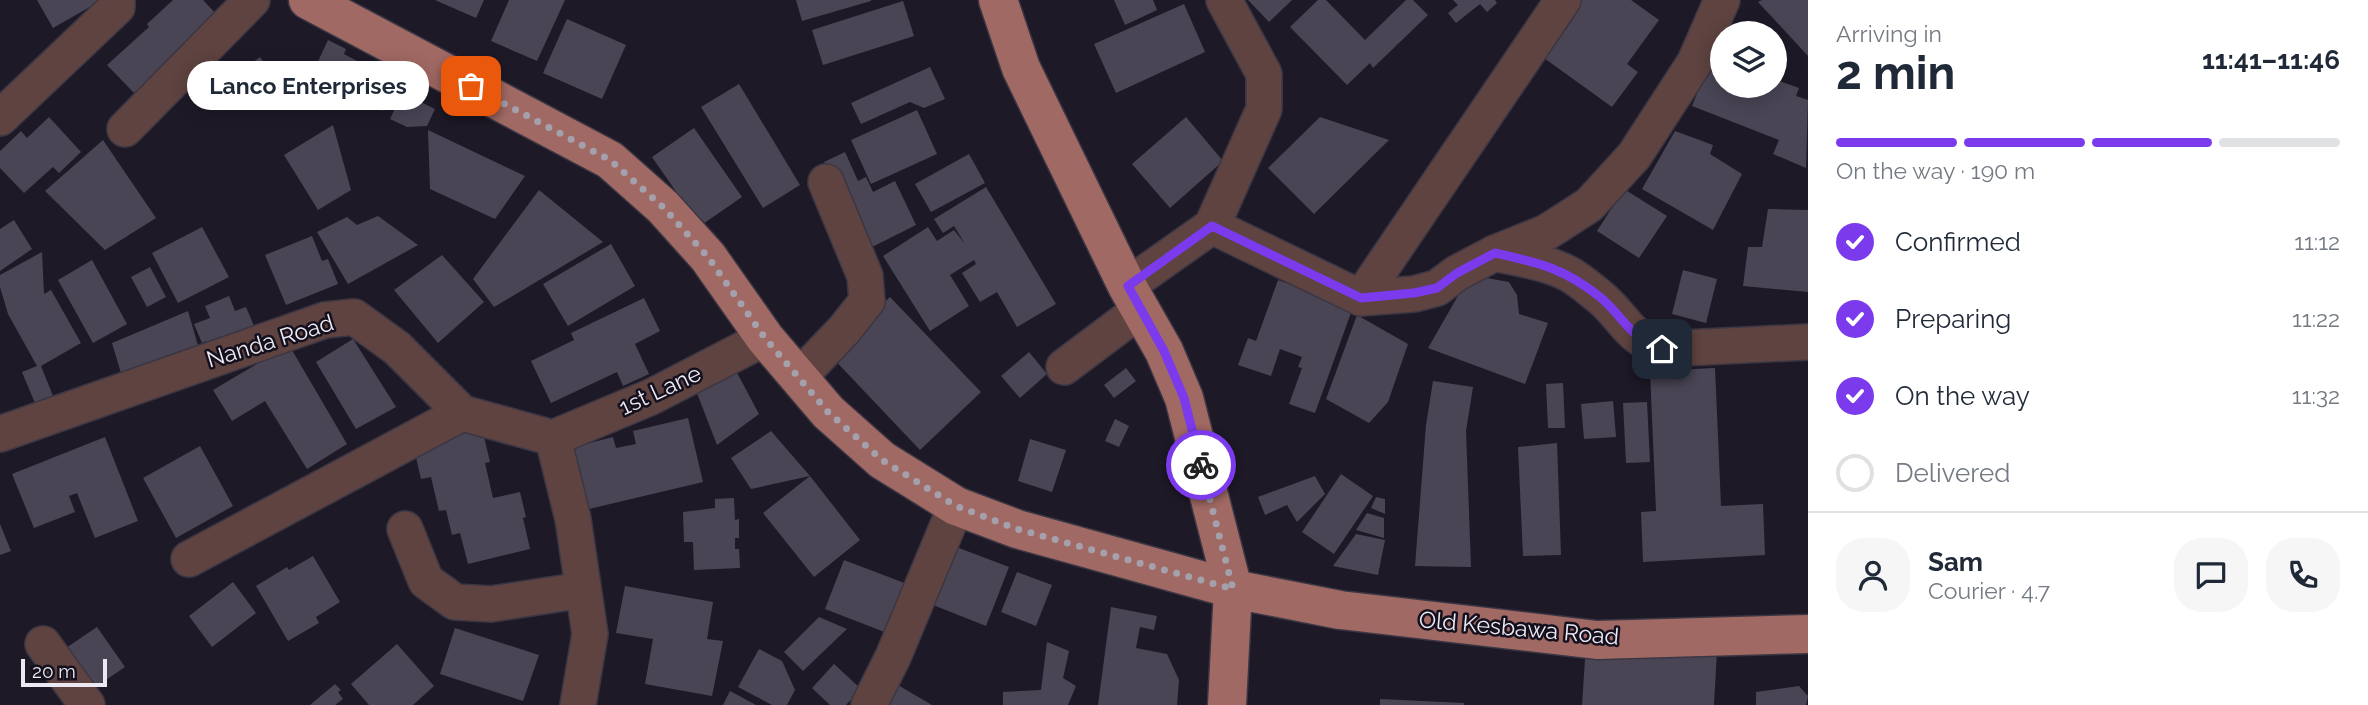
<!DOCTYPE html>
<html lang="en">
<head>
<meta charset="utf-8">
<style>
  :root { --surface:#fff; --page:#f6f6f7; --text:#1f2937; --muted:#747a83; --line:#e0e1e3; --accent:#7c3aed }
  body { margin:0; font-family:Raleway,sans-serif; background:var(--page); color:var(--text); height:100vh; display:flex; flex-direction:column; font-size:26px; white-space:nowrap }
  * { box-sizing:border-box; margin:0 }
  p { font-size:23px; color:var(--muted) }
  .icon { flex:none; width:38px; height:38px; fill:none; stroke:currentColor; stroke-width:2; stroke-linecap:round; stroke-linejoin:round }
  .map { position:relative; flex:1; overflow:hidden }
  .details { display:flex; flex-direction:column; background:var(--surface); width:560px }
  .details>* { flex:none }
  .fabs { position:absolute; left:1710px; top:21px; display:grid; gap:14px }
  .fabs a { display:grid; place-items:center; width:77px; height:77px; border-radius:50%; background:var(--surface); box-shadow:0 4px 18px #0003; font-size:35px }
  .scale { position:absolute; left:21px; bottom:18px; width:86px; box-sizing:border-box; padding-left:7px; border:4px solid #ece9f3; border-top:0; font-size:19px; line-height:24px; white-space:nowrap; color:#ece9f3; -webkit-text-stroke:5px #14101d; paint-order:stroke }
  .pin { position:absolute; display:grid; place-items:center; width:60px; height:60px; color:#fff; margin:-30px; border-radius:14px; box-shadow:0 4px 10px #0006 }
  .courier { position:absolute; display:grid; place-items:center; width:70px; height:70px; margin:-35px; border:5px solid #7c3aed; border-radius:50%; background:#fff; color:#222; box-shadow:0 2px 9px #0007 }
  .bubble { position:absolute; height:49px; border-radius:24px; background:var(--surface); box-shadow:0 4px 18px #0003; font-size:23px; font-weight:700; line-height:49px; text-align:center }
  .head em { font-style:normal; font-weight:700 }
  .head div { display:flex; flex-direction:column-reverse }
  .head { display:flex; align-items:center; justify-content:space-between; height:119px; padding:0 28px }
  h1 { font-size:46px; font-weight:700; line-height:52px }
  .bar { display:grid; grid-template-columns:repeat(4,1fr); gap:10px 7px; align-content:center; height:84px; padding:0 28px }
  .bar i { height:9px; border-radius:5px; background:var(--line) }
  .bar .selected { background:var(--accent) }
  .bar p { grid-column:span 4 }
  .line { display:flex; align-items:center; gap:18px; padding:0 28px; border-top:2px solid var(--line) }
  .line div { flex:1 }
  .round { display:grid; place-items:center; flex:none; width:74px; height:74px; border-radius:28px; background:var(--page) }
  ol { padding:0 28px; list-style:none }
  li { display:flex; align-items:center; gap:21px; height:77px }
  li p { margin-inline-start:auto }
  li .icon { padding:7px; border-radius:50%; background:var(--accent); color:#fff; stroke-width:4 }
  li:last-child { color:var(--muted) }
  li i { width:38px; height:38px; border:4px solid var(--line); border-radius:50% }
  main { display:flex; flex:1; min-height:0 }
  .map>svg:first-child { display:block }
  .building { fill:#4a4555 }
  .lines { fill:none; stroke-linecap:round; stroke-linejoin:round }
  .minor-casing { stroke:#3b3644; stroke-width:38 }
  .major-casing { stroke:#3b3644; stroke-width:41 }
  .minor { stroke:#5e4340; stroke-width:35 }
  .major { stroke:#a16963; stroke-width:38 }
  .done { stroke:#a4a0ac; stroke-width:7; stroke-dasharray:0 12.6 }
  .route { stroke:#7c3aed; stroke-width:9 }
  .labels { text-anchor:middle; stroke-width:5; stroke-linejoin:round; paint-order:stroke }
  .street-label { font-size:23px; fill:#ece9f3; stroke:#14101d }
</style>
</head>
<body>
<main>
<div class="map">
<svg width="1808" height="705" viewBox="0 0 1808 705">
  <rect width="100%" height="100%" fill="#1e1927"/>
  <g class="building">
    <polygon points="37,0 102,0 53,28"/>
    <polygon points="173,0 203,0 222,20 135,94 107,65 149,27 147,24"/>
    <polygon points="435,0 484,0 476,18"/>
    <polygon points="509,0 565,0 537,61 491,41"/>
    <polygon points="796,0 871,0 871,1 802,21"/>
    <polygon points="1114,0 1153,0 1157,10 1125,25"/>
    <polygon points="1248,0 1292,0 1269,22"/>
    <polygon points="1318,0 1326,0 1365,40 1406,0 1413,0 1428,15 1373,68 1370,63 1347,85 1290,27"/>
    <polygon points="1453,0 1495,0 1497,3 1487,12 1480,4 1456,23 1448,13 1458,5"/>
    <polygon points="1581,0 1631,0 1659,20 1627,64 1638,72 1612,107 1544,58 1571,22 1567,19"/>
    <polygon points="1762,0 1808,0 1808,56 1758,2"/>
    <polygon points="903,1 914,36 823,65 812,30"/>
    <polygon points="1184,4 1205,52 1116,93 1094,44"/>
    <polygon points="567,19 626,45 602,99 543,73"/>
    <polygon points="1722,30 1722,86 1774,86 1774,79 1799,88 1796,96 1808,100 1806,168 1773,154 1779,140 1692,106"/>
    <polygon points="328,40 346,49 344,54 359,62 352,79 338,72 334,79 314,70"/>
    <polygon points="260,57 276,79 241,107 224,84"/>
    <polygon points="930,67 945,99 924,108 910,102 861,124 851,103"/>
    <polygon points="363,73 394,87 383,111 351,96"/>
    <polygon points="739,84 800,185 763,208 701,107"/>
    <polygon points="402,93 435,109 427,126 407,127 390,119"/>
    <polygon points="917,110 937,154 871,184 851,140"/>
    <polygon points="49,117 81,152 59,173 53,167 24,193 0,168 0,151 21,131 27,138"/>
    <polygon points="1186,117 1223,161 1170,208 1132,164"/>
    <polygon points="1320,117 1389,140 1314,214 1268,168"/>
    <polygon points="333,125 351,190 318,210 284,155"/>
    <polygon points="694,128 742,197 700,226 652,157"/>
    <polygon points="428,130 525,176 495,219 430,189"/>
    <polygon points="1675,131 1713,145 1710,154 1742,174 1713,230 1642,189"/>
    <polygon points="103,140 156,218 105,250 45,191"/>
    <polygon points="845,152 858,181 866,177 873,192 895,181 916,225 866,250 824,162"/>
    <polygon points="969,154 985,183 931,212 915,184"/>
    <polygon points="986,187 1056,304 1017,327 997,292 980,302 962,273 976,264 974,260 950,275 969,306 930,331 883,256 928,227 937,241 954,230 965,244 954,226 943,233 934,219"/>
    <polygon points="1624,189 1667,216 1639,258 1597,231"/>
    <polygon points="539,190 603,242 494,307 473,279"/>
    <polygon points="1768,209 1808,210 1808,292 1743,286 1748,247 1762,247"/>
    <polygon points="378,216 418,245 348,284 317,232 347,217 357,225"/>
    <polygon points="14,220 32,249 0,271 0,229"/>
    <polygon points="202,227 229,277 178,303 152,253"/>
    <polygon points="312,236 322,261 328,259 338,284 286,305 265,255"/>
    <polygon points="611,244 635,286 568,326 543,284"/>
    <polygon points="42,252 44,294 51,290 81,343 41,366 55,401 37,408 22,372 37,366 8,314 0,287 0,275"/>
    <polygon points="442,255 484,302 438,343 394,290"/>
    <polygon points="92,260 127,324 93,343 58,280"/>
    <polygon points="150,267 166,297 147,307 131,277"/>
    <polygon points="1683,270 1717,279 1706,323 1672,314"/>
    <polygon points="1470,275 1509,282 1517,295 1519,314 1548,323 1525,384 1428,348"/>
    <polygon points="1278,280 1353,307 1315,413 1289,404 1302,368 1298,367 1302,357 1280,349 1271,376 1238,365 1248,338 1256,341"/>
    <polygon points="229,296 235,311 246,307 257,333 211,351 206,341 202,343 194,324 210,318 205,306"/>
    <polygon points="890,297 981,392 920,450 829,354"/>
    <polygon points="644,298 660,331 635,344 649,374 623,386 617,372 551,403 531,361 574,340 571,333"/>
    <polygon points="188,311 199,349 123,380 112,343"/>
    <polygon points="1357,315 1408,344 1388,402 1369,423 1326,399"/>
    <polygon points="353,339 396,407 356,429 316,362"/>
    <polygon points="289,345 347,444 307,469 265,401 232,421 213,390"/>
    <polygon points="1029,352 1047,374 1020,398 1001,376"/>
    <polygon points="1126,368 1136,381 1114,398 1104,385"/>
    <polygon points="1715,368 1721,506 1763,504 1765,555 1643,562 1641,512 1656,511 1650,371"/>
    <polygon points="735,369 759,414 717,445 695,388"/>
    <polygon points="1433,381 1473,387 1466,431 1471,567 1415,566 1426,425"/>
    <polygon points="1563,383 1565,428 1548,428 1546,384"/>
    <polygon points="1613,401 1616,437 1584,439 1581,404"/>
    <polygon points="1647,402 1650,462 1626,463 1623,403"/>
    <polygon points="688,418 703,482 589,509 574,447 613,437 616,448 636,444 633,431"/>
    <polygon points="1115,419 1129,426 1119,447 1105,441"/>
    <polygon points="481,424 490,462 485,463 493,498 520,492 526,517 523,518 530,549 468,564 460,533 452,535 446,510 439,511 431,477 421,479 412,440"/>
    <polygon points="771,431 810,476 751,489 731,458"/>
    <polygon points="105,437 138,521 95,538 77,493 69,496 75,512 34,528 12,474"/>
    <polygon points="1030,439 1066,450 1052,492 1018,481"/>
    <polygon points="1557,443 1561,555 1523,556 1518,447"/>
    <polygon points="200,446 233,506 176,538 143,478"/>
    <polygon points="1341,474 1373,496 1334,554 1302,532"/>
    <polygon points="810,476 860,540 814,577 763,513"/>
    <polygon points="1315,476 1325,494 1297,522 1287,505 1265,515 1258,497"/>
    <polygon points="1376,497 1385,499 1385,514 1371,508"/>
    <polygon points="734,498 735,520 739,519 739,538 735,538 735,549 739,549 740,568 694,570 693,542 684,542 683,512 715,508 715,499"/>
    <polygon points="1367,513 1384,518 1384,538 1356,530"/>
    <polygon points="0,524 11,551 0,555"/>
    <polygon points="1356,534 1385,540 1378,575 1333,566"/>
    <polygon points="951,545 1009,567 986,626 928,603"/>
    <polygon points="313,556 340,602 316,617 319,623 288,641 256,586 287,567 289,570"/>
    <polygon points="844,560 907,584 887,633 825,609"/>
    <polygon points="1017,572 1052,585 1036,626 1001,612"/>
    <polygon points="233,582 256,613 212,647 189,616"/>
    <polygon points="625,586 713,602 707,639 723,641 712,696 645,684 653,639 616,633"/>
    <polygon points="1111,607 1157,616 1154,630 1140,627 1136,648 1167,654 1179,680 1177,705 1098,705"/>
    <polygon points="819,617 847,629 803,671 784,652"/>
    <polygon points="97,627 125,667 94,688 66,648"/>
    <polygon points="455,628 539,655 523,701 440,674"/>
    <polygon points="1047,642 1069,651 1063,678 1076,686 1068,705 1003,705 1003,692 1041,690"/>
    <polygon points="397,644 434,686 413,705 369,705 351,684"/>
    <polygon points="1586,644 1717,651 1714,705 1582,705"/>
    <polygon points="759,649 782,661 795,690 787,705 772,705 738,687"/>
    <polygon points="834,664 861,689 846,705 830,705 812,688"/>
    <polygon points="891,681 932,705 877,705"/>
    <polygon points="335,684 341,690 338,692 343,699 335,705 310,705"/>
    <polygon points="1799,686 1808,696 1806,705 1756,705 1756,692"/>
    <polygon points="730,691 756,705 723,705"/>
    <polygon points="1380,699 1464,703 1464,705 1380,705"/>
  </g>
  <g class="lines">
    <defs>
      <g id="minor">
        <polyline points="0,118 117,7 117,0"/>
        <polyline points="125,129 252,0"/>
        <polyline points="1212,226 1264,109 1264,74 1224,0"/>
        <polyline points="1495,253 1547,232 1589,205 1634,156 1695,62 1722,0"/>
        <path d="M1127,286L1212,226L1361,298L1414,294L1437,288L1457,273L1495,253C1519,259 1547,262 1569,274C1580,280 1591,290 1600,297C1626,319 1626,336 1663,349L1808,342"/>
        <polyline points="1361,298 1563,0"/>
        <polyline points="1064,367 1140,310"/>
        <polyline points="799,377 844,330 867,301 865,276 826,182"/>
        <polyline points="0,434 325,320 354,317 397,348 462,413 553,438"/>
        <polyline points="553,438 573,519 590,634 578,705"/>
        <polyline points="553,438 651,397 765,338"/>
        <polyline points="405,529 426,581 455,602 491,604 583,590"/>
        <polyline points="189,559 462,413"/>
        <polyline points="43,644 87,705"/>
        <polyline points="869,705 893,657 956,506"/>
      </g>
      <g id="major">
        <polyline points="308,0 610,160 663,207 708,257 765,338 828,412 882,460 956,506 1017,529 1233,589 1340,610 1597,640 1808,634"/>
        <polyline points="998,0 1021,68 1127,286 1164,351 1184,398 1233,589 1227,705"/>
      </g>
    </defs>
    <use href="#minor" class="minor-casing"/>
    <use href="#major" class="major-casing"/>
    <use href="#minor" class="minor"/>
    <use href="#major" class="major"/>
  </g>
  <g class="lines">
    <polyline class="done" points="471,86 610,160 663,207 708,257 765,338 828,412 882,460 956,506 1017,529 1233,589 1201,465"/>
    <path class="route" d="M1201,465L1184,398L1164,351L1128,286L1212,226L1361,298L1414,293L1437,288L1457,273L1495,253C1539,263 1564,268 1600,297C1625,318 1628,337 1662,349"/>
  </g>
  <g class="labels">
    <g class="street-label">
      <text transform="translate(270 341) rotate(-17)" y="8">Nanda Road</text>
      <text transform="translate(660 390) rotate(-25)" y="8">1st Lane</text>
      <text transform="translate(1519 628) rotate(5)" y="8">Old Kesbawa Road</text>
    </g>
  </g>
</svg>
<div class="fabs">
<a><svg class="icon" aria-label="layers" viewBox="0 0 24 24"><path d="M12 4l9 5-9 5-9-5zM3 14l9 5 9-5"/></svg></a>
</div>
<div class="scale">20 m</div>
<div class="pin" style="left:471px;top:86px;background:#ea580c"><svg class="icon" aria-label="bag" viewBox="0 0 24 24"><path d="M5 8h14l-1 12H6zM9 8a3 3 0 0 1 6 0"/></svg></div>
<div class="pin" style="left:1662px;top:349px;background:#1f2937"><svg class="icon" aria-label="home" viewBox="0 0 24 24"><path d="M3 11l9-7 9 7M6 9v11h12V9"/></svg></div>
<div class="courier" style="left:1201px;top:465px"><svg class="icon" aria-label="bike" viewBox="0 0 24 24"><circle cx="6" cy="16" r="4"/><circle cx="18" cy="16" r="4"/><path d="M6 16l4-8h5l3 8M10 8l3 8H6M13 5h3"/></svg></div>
<div class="bubble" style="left:187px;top:61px;width:242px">Lanco Enterprises</div>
</div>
<section class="details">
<div class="head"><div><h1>2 min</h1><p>Arriving in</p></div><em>11:41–11:46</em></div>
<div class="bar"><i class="selected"></i><i class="selected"></i><i class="selected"></i><i></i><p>On the way · 190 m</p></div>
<ol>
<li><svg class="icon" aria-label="check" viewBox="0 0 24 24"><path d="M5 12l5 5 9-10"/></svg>Confirmed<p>11:12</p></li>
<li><svg class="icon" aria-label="check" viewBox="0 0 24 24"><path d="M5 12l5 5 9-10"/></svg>Preparing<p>11:22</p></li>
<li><svg class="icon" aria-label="check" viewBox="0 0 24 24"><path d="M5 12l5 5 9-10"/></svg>On the way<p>11:32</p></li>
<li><i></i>Delivered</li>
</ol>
<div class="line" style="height:126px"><a class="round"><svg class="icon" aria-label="person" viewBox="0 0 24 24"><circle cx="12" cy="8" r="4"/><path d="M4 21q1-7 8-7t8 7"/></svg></a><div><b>Sam</b><p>Courier · 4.7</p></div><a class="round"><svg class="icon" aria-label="chat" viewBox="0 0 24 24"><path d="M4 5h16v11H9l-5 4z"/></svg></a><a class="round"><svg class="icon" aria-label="phone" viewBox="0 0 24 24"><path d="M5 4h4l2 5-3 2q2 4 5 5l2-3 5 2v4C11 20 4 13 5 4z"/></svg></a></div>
</section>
</main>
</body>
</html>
